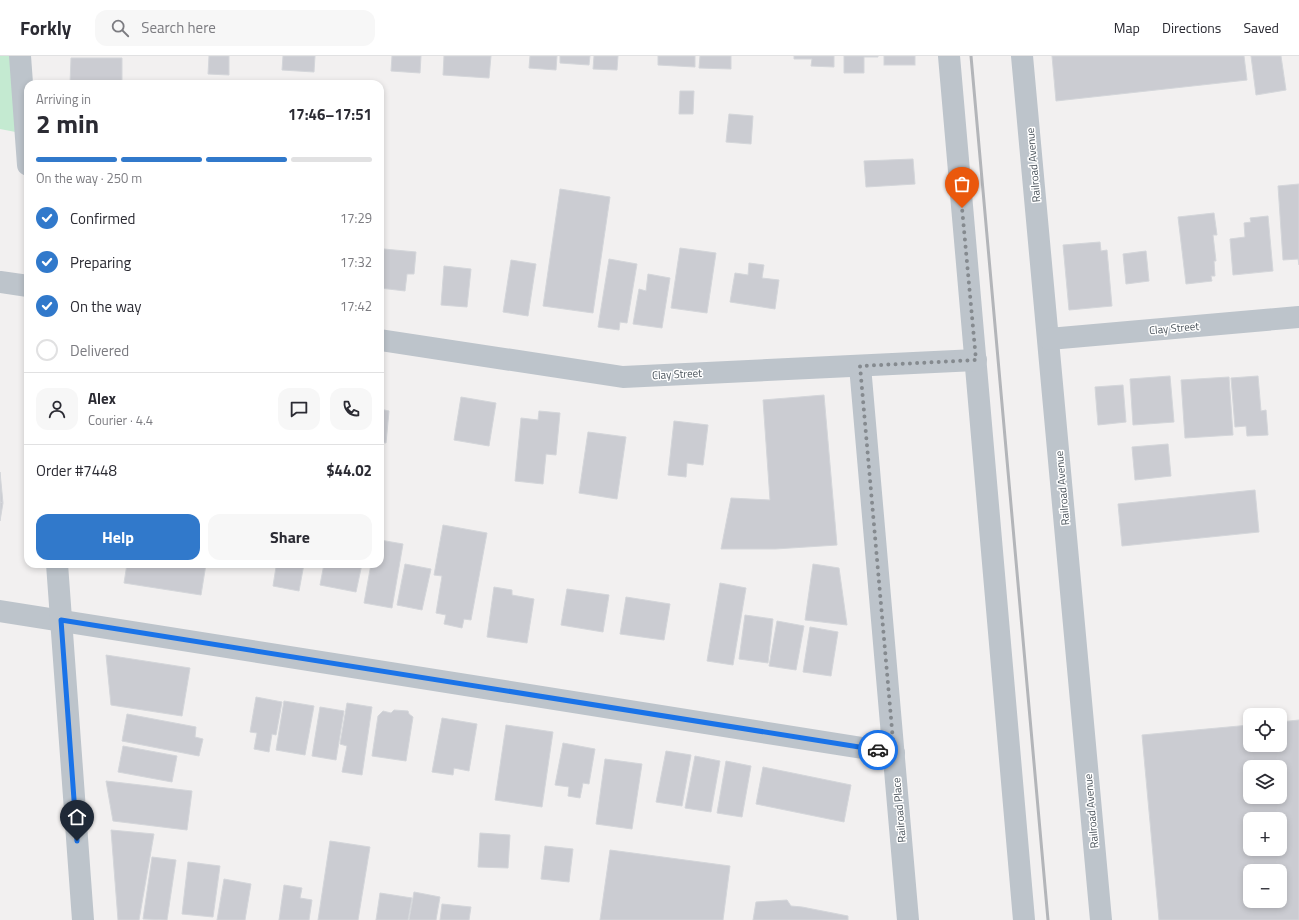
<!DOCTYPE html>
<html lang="en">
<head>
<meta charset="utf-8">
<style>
  :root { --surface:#fff; --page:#f7f7f7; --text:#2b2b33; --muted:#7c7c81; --line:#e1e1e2; --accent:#3179cb }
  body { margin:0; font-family:"Titillium Web",sans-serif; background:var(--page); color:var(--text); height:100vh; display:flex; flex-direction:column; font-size:15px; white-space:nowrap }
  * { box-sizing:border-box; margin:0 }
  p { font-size:13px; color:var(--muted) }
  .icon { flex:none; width:22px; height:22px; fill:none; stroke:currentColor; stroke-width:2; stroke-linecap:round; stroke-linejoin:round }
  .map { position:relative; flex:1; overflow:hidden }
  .sheet { position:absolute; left:24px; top:24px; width:360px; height:488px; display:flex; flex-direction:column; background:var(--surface); border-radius:12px; box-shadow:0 2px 6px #0003 }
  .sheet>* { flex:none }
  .fabs { position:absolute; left:1243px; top:652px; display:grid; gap:8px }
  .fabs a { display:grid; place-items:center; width:44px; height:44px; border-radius:8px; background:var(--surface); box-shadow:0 2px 6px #0003; font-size:20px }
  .pin { position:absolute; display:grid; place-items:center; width:34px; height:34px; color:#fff; margin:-41px -17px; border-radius:50% 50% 50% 0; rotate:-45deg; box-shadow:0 0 4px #0007 }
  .pin .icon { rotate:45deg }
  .courier { position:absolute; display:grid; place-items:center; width:40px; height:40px; margin:-20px; border:3px solid #1a73e8; border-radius:50%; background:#fff; color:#222; box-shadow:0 1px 5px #0007 }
  .overview em { font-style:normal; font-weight:700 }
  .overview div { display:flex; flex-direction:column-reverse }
  .overview { display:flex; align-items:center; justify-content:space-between; height:68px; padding:0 12px }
  h1 { font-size:26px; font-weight:700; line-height:30px }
  .bar { display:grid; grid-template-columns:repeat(4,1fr); gap:6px 4px; align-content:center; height:48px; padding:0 12px }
  .bar i { height:5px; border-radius:3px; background:var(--line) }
  .bar .active { background:var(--accent) }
  .bar p { grid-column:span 4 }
  .line { display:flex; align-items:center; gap:10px; padding:0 12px; border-top:1px solid var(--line) }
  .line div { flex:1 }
  .round { display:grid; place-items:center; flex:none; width:42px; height:42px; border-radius:12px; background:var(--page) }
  ol { padding:0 12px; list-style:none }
  li { display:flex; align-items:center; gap:12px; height:44px }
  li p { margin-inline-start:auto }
  li .icon { padding:4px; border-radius:50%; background:var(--accent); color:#fff; stroke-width:4 }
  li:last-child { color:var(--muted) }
  li i { width:22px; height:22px; border:2px solid var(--line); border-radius:50% }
  .action { display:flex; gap:8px; margin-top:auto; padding:8px 12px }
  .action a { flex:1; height:46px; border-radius:12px; background:var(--accent); color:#fff; font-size:16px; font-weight:700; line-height:46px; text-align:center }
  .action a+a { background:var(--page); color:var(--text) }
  header { display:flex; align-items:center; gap:24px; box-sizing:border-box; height:56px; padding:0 20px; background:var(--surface); border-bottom:1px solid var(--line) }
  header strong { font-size:19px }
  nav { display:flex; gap:22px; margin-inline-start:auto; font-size:14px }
  .search { width:280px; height:36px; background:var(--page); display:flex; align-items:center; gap:10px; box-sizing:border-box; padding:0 14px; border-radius:12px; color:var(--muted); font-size:15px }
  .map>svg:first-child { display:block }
  .green { fill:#c4ead1 }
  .building { fill:#cbccd2; stroke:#d4d6da; fill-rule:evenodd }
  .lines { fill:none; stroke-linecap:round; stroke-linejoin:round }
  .minor { stroke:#bdc4cb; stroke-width:22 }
  .tertiary { stroke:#bdc4cb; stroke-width:22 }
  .rail { stroke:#b3b5b9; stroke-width:3 }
  .done { stroke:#858a8f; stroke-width:4; stroke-dasharray:0 7.2 }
  .route { stroke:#1a73e8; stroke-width:5 }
  .labels { text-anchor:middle; stroke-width:3; stroke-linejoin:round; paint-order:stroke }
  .street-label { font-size:11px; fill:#4a535b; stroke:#fff }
</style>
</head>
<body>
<header>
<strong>Forkly</strong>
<div class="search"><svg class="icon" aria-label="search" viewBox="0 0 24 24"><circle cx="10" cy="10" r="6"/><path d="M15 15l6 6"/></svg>Search here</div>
<nav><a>Map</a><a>Directions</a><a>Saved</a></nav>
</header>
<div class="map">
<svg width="1299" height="864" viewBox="0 0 1299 864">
  <rect width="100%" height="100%" fill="#f2f0f0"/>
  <polygon class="green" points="0,0 23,0 26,78 0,73"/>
  <g class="building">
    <polygon points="209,0 229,0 229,19 208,18"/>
    <polygon points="283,0 315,0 314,16 282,14"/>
    <polygon points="392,0 421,0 420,17 391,15"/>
    <polygon points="444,0 491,0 489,22 443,19"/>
    <polygon points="530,0 557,0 556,14 529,12"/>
    <polygon points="560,0 590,0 589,9 560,7"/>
    <polygon points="594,0 618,0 617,14 593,13"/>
    <polygon points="658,0 695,0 695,11 658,9"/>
    <polygon points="700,0 731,0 731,13 699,12"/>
    <polygon points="794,0 834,0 834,11 811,10 812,3 794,3"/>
    <polygon points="844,0 878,0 878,1 864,1 864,17 844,17"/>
    <rect x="884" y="0" width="31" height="9"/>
    <polygon points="1052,0 1244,0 1247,24 1056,45"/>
    <polygon points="1251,0 1281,0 1286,34 1256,39"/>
    <polygon points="71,2 122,2 122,28 70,28"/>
    <polygon points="680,35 694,35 693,58 679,58"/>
    <polygon points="729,58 753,60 751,88 726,86"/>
    <polygon points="913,103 915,128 866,131 864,105"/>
    <polygon points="1299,128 1299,209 1298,203 1283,204 1278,130"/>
    <polygon points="560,133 610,141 593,257 543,250"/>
    <polygon points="1214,157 1217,179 1213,179 1216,205 1214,205 1215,220 1211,220 1212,225 1186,228 1178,161"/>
    <polygon points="1268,160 1273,215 1233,219 1230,183 1245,181 1244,167 1251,166 1250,162"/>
    <polygon points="1100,186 1101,195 1107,194 1112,250 1069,254 1063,189"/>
    <polygon points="680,192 716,197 707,257 671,252"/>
    <polygon points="384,193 416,196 414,218 407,218 405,235 380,232"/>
    <polygon points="1146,195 1149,225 1126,228 1123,198"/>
    <polygon points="609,203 637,208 627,267 620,266 619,274 598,271"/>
    <polygon points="511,204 536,208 528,260 503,256"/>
    <polygon points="749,207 764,209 762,222 779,224 775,253 730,246 735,217 748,219"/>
    <polygon points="444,210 471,213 467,251 441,249"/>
    <polygon points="648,218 670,222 662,272 633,268 639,233 646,235"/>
    <polygon points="1170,320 1174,366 1133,369 1130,323"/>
    <polygon points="1258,320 1261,355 1266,354 1268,379 1247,380 1246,370 1235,371 1231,322"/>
    <polygon points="1229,321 1233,379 1185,382 1181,324"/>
    <polygon points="1123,329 1126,366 1098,369 1095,331"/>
    <polygon points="824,339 837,489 775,493 721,493 731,442 770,444 763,344"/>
    <polygon points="461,341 496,347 489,390 454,384"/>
    <polygon points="380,353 389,355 386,387 380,386"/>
    <polygon points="539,355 560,357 556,399 546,398 543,428 515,425 521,362 538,364"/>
    <polygon points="674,365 708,369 703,409 687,407 686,421 668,419"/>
    <polygon points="588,376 626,381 617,443 579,437"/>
    <polygon points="1168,388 1171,420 1135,424 1132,391"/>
    <polygon points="0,416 3,447 0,446"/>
    <polygon points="1255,434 1259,476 1122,490 1118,448"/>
    <polygon points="0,446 3,447 0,465"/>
    <polygon points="443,469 487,477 471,564 464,563 462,572 444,568 446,559 436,557 442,520 434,519"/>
    <polygon points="380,484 403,488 392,552 364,547 371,508 380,508"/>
    <polygon points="127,508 206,508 201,539 124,527"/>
    <polygon points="260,508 304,508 299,535 273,530 276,511"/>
    <polygon points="324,508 362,508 356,536 320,529"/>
    <polygon points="405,508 431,513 422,554 397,549"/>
    <polygon points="813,508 839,512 847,569 805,564"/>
    <polygon points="720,527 746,532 733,609 707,605"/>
    <polygon points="494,531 512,534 512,539 534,543 527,587 487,581"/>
    <polygon points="567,533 609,539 603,576 561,569"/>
    <polygon points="626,541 670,548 664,584 620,578"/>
    <polygon points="745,559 773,563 768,607 739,603"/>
    <polygon points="777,565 804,570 796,614 769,610"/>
    <polygon points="810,571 838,576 831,620 803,616"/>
    <polygon points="106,599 190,612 182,660 111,649"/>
    <polygon points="256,641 282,646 276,679 272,678 269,696 254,693 257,677 250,676"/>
    <polygon points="284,645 314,650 305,699 276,694"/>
    <polygon points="347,647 372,651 362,719 342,716 347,690 340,688"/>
    <polygon points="320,651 344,655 336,704 312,700"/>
    <polygon points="394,654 408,655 409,658 413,661 406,705 372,700 378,660 383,655 391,657"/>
    <polygon points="127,658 196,671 195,681 203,683 199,700 122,685"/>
    <polygon points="442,662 477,668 469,715 454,712 453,719 432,716"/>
    <path d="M1299,664V864H1159L1142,679L1250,669V689H1280V666ZM1250,711H1280V741H1250ZM1250,763H1280V793H1250ZM1250,815H1280V845H1250Z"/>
    <polygon points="506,669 553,676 542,751 495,744"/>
    <polygon points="563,687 595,693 589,728 583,727 580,742 568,740 569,731 555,729"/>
    <polygon points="123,690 177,700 172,726 118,716"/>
    <polygon points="666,695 691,699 682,750 656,746"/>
    <polygon points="695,700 720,705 711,756 685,752"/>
    <polygon points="605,703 642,708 632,773 596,768"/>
    <polygon points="726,705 751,710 742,761 717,757"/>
    <polygon points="763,711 851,729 844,766 756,748"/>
    <polygon points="106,725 192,735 187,774 113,765"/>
    <polygon points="111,774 154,778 139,864 118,864"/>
    <polygon points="480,777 510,779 508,812 478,811"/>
    <polygon points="330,785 370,791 358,864 318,864"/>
    <polygon points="545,790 573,793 569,826 541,823"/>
    <polygon points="610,794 730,810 723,864 600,864"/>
    <polygon points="152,801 176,804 167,864 143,863"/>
    <polygon points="188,806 220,810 213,861 182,858"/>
    <polygon points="224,823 251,828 245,864 217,864"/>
    <polygon points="284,829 302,832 300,842 312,844 309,864 279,864"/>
    <polygon points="414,836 440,841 436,864 409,864"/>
    <polygon points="380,837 412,842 408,864 376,864"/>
    <polygon points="787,844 791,850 802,851 848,860 848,864 753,864 756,846"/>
    <polygon points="442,848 471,851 469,864 440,864"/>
  </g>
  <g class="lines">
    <g class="minor">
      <polyline points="949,0 1024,864"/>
      <polyline points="1022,0 1101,864"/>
      <polyline points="0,226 28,230"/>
      <polyline points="1049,283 1299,261"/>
      <polyline points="380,284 623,321 976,304"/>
      <polyline points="860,310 908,864"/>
      <polyline points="0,555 894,697"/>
    </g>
    <g class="tertiary">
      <polyline points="20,0 28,109"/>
      <polyline points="57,508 83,864"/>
    </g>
    <polyline class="rail" points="971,0 1048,864"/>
  </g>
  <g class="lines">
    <polyline class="done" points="878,694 894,696 860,310 976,304 962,152"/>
    <polyline class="route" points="77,785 61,564 878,694"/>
  </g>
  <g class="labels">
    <g class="street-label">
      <text transform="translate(1033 109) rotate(-95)" y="4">Railroad Avenue</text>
      <text transform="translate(1174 272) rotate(-5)" y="4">Clay Street</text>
      <text transform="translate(677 318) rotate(-3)" y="4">Clay Street</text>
      <text transform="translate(1062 432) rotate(-95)" y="4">Railroad Avenue</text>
      <text transform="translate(899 754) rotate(-95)" y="4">Railroad Place</text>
      <text transform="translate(1091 755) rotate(-95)" y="4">Railroad Avenue</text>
    </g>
  </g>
</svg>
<div class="fabs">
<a><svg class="icon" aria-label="locate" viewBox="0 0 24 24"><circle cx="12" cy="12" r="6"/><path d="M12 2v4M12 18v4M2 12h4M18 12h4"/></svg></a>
<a><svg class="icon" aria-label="layers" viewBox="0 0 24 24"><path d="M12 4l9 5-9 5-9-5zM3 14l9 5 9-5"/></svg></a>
<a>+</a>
<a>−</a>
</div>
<div class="pin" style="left:962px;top:152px;background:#ea580c"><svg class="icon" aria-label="bag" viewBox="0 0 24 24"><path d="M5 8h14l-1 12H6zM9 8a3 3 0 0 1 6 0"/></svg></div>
<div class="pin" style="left:77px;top:785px;background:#1f2937"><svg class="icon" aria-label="home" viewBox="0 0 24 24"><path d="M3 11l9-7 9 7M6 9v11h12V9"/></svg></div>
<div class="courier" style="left:878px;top:694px"><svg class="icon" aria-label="car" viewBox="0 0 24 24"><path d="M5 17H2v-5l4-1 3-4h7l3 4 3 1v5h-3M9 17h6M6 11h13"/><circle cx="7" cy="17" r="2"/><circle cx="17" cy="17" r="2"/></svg></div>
<section class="sheet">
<div class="overview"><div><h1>2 min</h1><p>Arriving in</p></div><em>17:46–17:51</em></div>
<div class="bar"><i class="active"></i><i class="active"></i><i class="active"></i><i></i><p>On the way · 250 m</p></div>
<ol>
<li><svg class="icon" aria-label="check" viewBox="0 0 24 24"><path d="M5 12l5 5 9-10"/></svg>Confirmed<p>17:29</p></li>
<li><svg class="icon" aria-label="check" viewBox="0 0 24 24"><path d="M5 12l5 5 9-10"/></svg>Preparing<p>17:32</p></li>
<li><svg class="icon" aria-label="check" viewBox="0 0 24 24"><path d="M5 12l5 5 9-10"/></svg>On the way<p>17:42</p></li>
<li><i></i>Delivered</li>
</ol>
<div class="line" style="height:72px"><a class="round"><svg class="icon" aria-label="person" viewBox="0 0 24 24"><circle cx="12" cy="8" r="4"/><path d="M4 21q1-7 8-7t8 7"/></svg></a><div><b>Alex</b><p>Courier · 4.4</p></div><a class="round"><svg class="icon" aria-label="chat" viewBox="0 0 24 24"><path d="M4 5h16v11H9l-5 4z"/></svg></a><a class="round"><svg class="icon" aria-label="phone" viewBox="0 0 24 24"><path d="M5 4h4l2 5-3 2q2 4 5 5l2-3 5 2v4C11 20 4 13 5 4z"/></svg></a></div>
<div class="line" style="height:52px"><div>Order #7448</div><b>$44.02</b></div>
<div class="action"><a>Help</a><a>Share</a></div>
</section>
</div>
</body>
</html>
